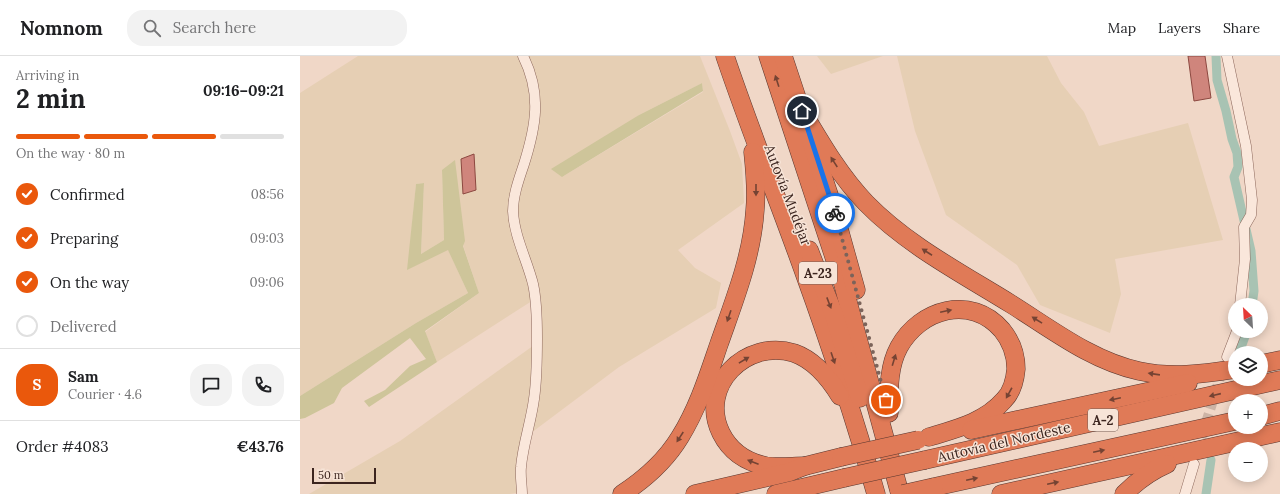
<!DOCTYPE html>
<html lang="en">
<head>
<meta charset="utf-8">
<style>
  :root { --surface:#fff; --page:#f2f2f2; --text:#202124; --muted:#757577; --line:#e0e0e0; --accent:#ea580c }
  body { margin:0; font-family:Lora,serif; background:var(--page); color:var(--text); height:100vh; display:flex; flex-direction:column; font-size:15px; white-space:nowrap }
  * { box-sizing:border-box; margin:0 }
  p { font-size:13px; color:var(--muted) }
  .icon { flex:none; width:22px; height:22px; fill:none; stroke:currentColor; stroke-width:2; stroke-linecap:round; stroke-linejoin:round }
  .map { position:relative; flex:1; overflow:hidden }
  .sheet { display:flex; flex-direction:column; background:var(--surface); width:300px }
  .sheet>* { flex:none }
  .needle { width:26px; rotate:335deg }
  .buttons { position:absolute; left:928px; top:242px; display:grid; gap:8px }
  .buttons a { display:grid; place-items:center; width:40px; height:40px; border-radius:50%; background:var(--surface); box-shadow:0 2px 10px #0003; font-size:20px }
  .scale { position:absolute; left:12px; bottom:10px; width:64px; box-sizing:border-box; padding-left:4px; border:2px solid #3c251f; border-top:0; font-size:11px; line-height:14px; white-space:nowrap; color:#3c251f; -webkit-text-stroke:3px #f7e4d7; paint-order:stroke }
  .pin { position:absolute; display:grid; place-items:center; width:34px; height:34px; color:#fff; margin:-17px; border:2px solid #fff; border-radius:50%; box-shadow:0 1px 4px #0007 }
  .courier { position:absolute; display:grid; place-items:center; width:40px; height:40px; margin:-20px; border:3px solid #1a73e8; border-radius:50%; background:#fff; color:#222; box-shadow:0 1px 5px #0007 }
  .head em { font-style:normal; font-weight:700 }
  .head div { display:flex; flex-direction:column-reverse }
  .head { display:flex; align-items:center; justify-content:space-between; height:68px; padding:0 16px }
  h1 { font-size:26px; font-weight:700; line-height:30px }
  .bar { display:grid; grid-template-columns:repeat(4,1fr); gap:6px 4px; align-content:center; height:48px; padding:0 16px }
  .bar i { height:5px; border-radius:3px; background:var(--line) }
  .bar .selected { background:var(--accent) }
  .bar p { grid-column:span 4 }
  .line { display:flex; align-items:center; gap:10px; padding:0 16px; border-top:1px solid var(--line) }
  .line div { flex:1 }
  .round { display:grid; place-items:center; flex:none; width:42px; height:42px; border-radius:16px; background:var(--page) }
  ol { padding:0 16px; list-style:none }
  li { display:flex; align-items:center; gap:12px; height:44px }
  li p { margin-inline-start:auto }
  li .icon { padding:4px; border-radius:50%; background:var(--accent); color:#fff; stroke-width:4 }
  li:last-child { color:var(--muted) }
  li i { width:22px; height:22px; border:2px solid var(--line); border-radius:50% }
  header { display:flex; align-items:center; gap:24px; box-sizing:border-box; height:56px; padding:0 20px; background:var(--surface); border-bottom:1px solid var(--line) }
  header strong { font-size:19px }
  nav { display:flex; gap:22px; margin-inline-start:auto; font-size:14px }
  .search { width:280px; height:36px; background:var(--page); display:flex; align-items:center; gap:10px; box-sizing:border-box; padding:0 14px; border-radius:16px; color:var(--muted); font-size:15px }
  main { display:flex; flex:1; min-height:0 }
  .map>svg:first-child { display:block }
  .farmland { fill:#e6cfb4; fill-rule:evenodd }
  .green { fill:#cec59a }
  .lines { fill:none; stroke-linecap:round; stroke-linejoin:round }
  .canal { stroke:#a8c3b3; stroke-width:9 }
  .building { fill:#cf857c; stroke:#8c4840 }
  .street-tunnel { stroke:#ccb3a5; stroke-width:10; stroke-dasharray:10 5; stroke-linecap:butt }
  .street-casing { stroke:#8c675b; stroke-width:11 }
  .highway-casing { stroke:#5a372f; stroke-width:19 }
  .street { stroke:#fae7db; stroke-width:10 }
  .highway { stroke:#e07a57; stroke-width:18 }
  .highway-bridge-casing { stroke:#5a372f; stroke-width:19; stroke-linecap:butt }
  .highway-bridge { stroke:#e07a57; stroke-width:18 }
  .oneway { fill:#754333 }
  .done { stroke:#7b635a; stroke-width:4; stroke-dasharray:0 7.2 }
  .route { stroke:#1a73e8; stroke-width:5 }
  .labels { text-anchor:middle; stroke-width:3; stroke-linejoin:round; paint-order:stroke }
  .shield { fill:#f7e4d7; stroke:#745e56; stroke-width:1 }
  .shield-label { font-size:13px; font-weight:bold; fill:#3c251f }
  .street-label { font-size:14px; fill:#3c251f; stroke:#f7e4d7 }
</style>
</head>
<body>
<header>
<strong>Nomnom</strong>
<div class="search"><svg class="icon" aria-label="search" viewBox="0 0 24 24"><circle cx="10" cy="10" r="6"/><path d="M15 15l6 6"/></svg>Search here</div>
<nav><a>Map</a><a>Layers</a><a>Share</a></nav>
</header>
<main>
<section class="sheet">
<div class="head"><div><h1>2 min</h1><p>Arriving in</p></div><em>09:16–09:21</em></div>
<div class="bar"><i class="selected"></i><i class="selected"></i><i class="selected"></i><i></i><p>On the way · 80 m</p></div>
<ol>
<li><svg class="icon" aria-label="check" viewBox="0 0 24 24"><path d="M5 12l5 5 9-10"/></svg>Confirmed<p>08:56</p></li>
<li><svg class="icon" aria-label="check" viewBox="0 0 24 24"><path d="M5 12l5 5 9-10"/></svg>Preparing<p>09:03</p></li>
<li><svg class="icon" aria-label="check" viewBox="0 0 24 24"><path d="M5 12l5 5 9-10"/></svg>On the way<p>09:06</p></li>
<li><i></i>Delivered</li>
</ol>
<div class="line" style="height:72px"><b class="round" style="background:var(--accent);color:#fff">S</b><div><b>Sam</b><p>Courier · 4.6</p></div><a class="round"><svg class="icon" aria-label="chat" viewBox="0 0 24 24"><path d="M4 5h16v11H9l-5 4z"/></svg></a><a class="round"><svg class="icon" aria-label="phone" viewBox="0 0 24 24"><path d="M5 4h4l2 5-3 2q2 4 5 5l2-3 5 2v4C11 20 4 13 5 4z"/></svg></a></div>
<div class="line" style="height:52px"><div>Order #4083</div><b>€43.76</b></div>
</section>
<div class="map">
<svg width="980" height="438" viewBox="0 0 980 438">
  <rect width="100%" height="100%" fill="#f0d7c7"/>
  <g class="farmland">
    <path d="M58,0H400L430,75L442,108L444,147L378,194L395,212L421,227L416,252L319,311L227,380L222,436L210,438H9L100,385L237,287L235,243L137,306L125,276L179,237L163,189L142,114L144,184L121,198L124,127L116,128L108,213L148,193L168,237L116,267L0,340V37ZM402,27L403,36L262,121L339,59Z"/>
    <polygon points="517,0 583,0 531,18"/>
    <polygon points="597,0 747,0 761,27 784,56 799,90 888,67 923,184 815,203 821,238 810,277 740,249 717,209 646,159 615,75"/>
  </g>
  <g class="green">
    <polygon points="402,27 403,35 262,121 251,113 339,59"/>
    <polygon points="155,104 165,185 163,190 179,237 125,275 137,306 69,351 64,345 85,334 110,310 126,303 110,282 42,332 34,347 5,362 0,363 0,340 116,267 168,237 148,194 107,214 116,128 124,127 121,198 144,184 142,114"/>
  </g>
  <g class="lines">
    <g class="canal">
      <polyline points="916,0 917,24 926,55 932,83 937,97 938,111 934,121 951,195 954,235 952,249"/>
      <polyline points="939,297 947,275"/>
      <polyline points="906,438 911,404"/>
    </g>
  </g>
  <g class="building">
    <polygon points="888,0 905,0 911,42 894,45"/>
    <polygon points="174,98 176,134 163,138 161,103"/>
  </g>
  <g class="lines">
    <polyline class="street-tunnel" points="897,396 923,312"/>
    <defs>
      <g id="street">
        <polyline points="927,0 946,90 952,144 951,159 944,171 945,203 940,249"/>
        <polyline points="927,301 937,275"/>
        <path d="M222,438C222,429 220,420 221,411C223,388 231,366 234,343C237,323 237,302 237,282C237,264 237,246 233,228C227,204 214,180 213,155C213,139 219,123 224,108C236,70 242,38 223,0"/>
        <polyline points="885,438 894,408"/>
      </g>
      <g id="highway">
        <path d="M425,0C450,74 479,146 505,219C531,291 555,364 576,438"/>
        <polyline points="468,0 543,228 600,438"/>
        <polyline points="483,0 532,148 556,234"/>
        <path d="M502,55C521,87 540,120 566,147C607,189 661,217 711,248C751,273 792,305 839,315C871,322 903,318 935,313"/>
        <polyline points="509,194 533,256 560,342"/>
        <polyline points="961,308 980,304"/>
        <path d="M589,357C589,335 588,311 599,291C620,253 671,238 702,274C711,285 716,299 716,313C715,324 712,336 704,344C685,366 656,373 629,381"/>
        <polyline points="961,360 980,355"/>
        <polyline points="671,374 888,327"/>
        <polyline points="625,404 980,324"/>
        <path d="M505,410C493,410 478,412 466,410C446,406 430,395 421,377C398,330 446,282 494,297C514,304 529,322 540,340"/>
        <polyline points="634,431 935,365"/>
        <path d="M322,438C345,423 366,404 380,381C398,352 408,320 419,288C434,245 452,201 455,154C457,135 455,115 453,96"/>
        <polyline points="395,438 490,416 505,410 541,401"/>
        <polyline points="476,438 544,422"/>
        <polyline points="701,438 980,376"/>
        <path d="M824,438C837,425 851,415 867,408"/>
      </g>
    </defs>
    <use href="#street" class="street-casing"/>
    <use href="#highway" class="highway-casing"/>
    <use href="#street" class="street"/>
    <use href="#highway" class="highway"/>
    <defs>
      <g id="highway-bridge">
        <polyline points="541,401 618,384"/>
        <polyline points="544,422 625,404"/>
        <polyline points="603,438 634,431"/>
      </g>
    </defs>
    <use href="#highway-bridge" class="highway-bridge-casing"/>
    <use href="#highway-bridge" class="highway-bridge"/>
  </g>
  <defs><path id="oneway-solid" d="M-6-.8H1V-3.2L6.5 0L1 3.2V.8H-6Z"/></defs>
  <g class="oneway">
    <use href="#oneway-solid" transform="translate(477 25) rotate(-108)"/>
    <use href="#oneway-solid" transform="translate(534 106) rotate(-123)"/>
    <use href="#oneway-solid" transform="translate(456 134) rotate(90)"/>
    <use href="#oneway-solid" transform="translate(627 196) rotate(-147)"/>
    <use href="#oneway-solid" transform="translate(529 247) rotate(69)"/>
    <use href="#oneway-solid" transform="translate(646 255) rotate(-12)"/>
    <use href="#oneway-solid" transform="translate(429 260) rotate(109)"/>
    <use href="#oneway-solid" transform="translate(737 264) rotate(-148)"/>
    <use href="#oneway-solid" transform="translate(533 302) rotate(71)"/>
    <use href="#oneway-solid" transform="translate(444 304) rotate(-31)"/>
    <use href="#oneway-solid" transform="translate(594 304) rotate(-73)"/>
    <use href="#oneway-solid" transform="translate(854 318) rotate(-172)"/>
    <use href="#oneway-solid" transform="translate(709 337) rotate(119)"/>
    <use href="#oneway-solid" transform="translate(915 339) rotate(167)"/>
    <use href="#oneway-solid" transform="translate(815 343) rotate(168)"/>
    <use href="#oneway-solid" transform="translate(380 381) rotate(123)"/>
    <use href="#oneway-solid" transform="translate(799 395) rotate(-12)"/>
    <use href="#oneway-solid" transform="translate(453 406) rotate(-159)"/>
    <use href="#oneway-solid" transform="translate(672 423) rotate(-12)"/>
    <use href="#oneway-solid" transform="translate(753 427) rotate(-12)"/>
  </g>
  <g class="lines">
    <polyline class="done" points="535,157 586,344"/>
    <polyline class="route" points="502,55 535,157"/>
  </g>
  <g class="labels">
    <g class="shield">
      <rect x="499" y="206" width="38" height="22" rx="3"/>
      <rect x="788" y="353" width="30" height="22" rx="3"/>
    </g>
    <g class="shield-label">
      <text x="518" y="222">A-23</text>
      <text x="803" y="369">A-2</text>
    </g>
    <g class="street-label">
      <text transform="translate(488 139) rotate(69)" y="5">Autovía Mudéjar</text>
      <text transform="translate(704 386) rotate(-13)" y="5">Autovía del Nordeste</text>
    </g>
  </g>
</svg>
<div class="buttons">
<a><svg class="needle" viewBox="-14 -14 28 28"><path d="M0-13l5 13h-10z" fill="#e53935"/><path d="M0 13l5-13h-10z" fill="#757577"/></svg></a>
<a><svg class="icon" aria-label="layers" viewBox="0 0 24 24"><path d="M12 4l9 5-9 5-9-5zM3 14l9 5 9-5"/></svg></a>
<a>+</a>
<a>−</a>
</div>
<div class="scale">50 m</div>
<div class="pin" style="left:586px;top:344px;background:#ea580c"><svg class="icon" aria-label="bag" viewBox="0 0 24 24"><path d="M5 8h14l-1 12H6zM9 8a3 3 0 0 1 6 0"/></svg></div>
<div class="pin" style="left:502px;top:55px;background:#1f2937"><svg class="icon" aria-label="home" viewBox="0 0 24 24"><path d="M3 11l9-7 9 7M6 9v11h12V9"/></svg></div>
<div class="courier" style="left:535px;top:157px"><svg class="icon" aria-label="bike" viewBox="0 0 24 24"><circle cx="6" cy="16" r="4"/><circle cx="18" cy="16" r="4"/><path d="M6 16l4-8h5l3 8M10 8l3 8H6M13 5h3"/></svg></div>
</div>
</main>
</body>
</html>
